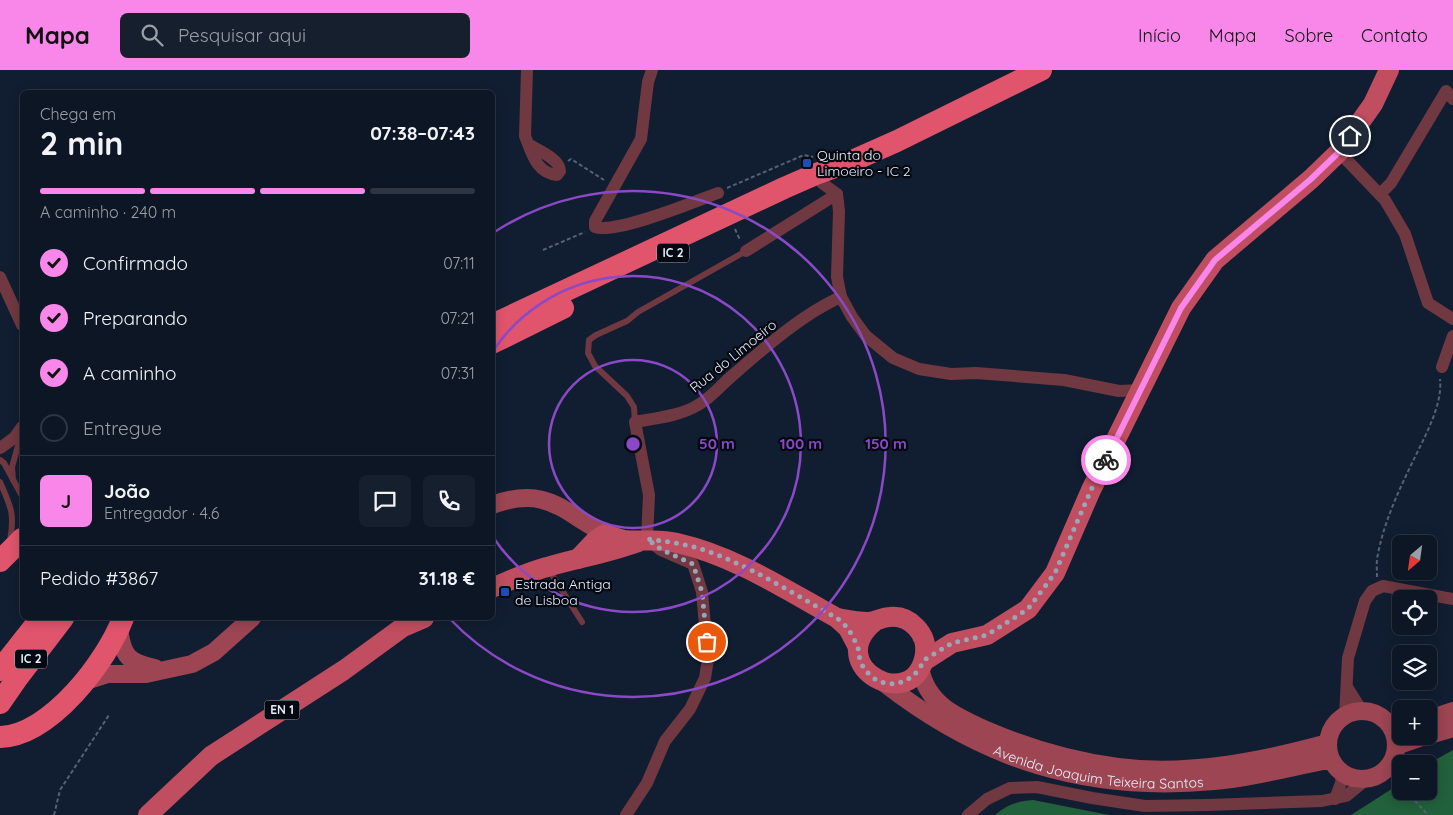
<!DOCTYPE html>
<html lang="pt">
<head>
<meta charset="utf-8">
<style>
  :root { --surface:#0d1625; --page:#161f2d; --text:#f1f3f6; --muted:#9a9fa7; --line:#2d3542; --accent:#f987e9 }
  body { margin:0; font-family:Quicksand,sans-serif; background:var(--page); color:var(--text); height:100vh; display:flex; flex-direction:column; font-size:19px; white-space:nowrap }
  * { box-sizing:border-box; margin:0 }
  p { font-size:16px; color:var(--muted) }
  .icon { flex:none; width:28px; height:28px; fill:none; stroke:currentColor; stroke-width:2; stroke-linecap:round; stroke-linejoin:round }
  .map { position:relative; flex:1; overflow:hidden }
  .details { position:absolute; left:20px; top:20px; width:475px; height:530px; display:flex; flex-direction:column; background:var(--surface); border-radius:8px; box-shadow:0 2px 12px #0003,0 0 0 1px var(--line) }
  .details>* { flex:none }
  .needle { width:32px; rotate:209deg }
  .controls { position:absolute; left:1392px; top:465px; display:grid; gap:10px }
  .controls a { display:grid; place-items:center; width:45px; height:45px; border-radius:8px; background:var(--surface); box-shadow:0 2px 12px #0003,0 0 0 1px var(--line); font-size:25px }
  .pin { position:absolute; display:grid; place-items:center; width:42px; height:42px; color:#fff; margin:-21px; border:2px solid #fff; border-radius:50%; box-shadow:0 1px 5px #0007 }
  .courier { position:absolute; display:grid; place-items:center; width:50px; height:50px; margin:-25px; border:4px solid #f987e9; border-radius:50%; background:#fff; color:#222; box-shadow:0 1px 6px #0007 }
  .head em { font-style:normal; font-weight:700 }
  .head div { display:flex; flex-direction:column-reverse }
  .head { display:flex; align-items:center; justify-content:space-between; height:85px; padding:0 20px }
  h1 { font-size:32px; font-weight:700; line-height:38px }
  .bar { display:grid; grid-template-columns:repeat(4,1fr); gap:8px 5px; align-content:center; height:60px; padding:0 20px }
  .bar i { height:6px; border-radius:4px; background:var(--line) }
  .bar .active { background:var(--accent) }
  .bar p { grid-column:span 4 }
  .line { display:flex; align-items:center; gap:12px; padding:0 20px; border-top:1px solid var(--line) }
  .line div { flex:1 }
  .round { display:grid; place-items:center; flex:none; width:52px; height:52px; border-radius:8px; background:var(--page) }
  ol { padding:0 20px; list-style:none }
  li { display:flex; align-items:center; gap:15px; height:55px }
  li p { margin-inline-start:auto }
  li .icon { padding:5px; border-radius:50%; background:var(--accent); color:#111; stroke-width:4 }
  li:last-child { color:var(--muted) }
  li i { width:28px; height:28px; border:2px solid var(--line); border-radius:50% }
  header { display:flex; align-items:center; gap:30px; box-sizing:border-box; height:70px; padding:0 25px; background:var(--accent); color:#111 }
  header strong { font-size:24px }
  nav { display:flex; gap:28px; margin-inline-start:auto; font-size:18px }
  .search { width:350px; height:45px; background:var(--page); display:flex; align-items:center; gap:12px; box-sizing:border-box; padding:0 18px; border-radius:8px; color:var(--muted); font-size:19px }
  .map>svg:first-child { display:block }
  .forest { fill:#21613b }
  .lines { fill:none; stroke-linecap:round; stroke-linejoin:round }
  .path { stroke:#566172; stroke-width:2; stroke-dasharray:4 2.5; stroke-linecap:butt }
  .lane { stroke:#703840; stroke-width:6 }
  .street { stroke:#703840; stroke-width:12 }
  .secondary { stroke:#9d4552; stroke-width:18 }
  .primary { stroke:#c04d60; stroke-width:20 }
  .highway { stroke:#e0546c; stroke-width:22 }
  .done { stroke:#9ba5b4; stroke-width:5; stroke-dasharray:0 9 }
  .route { stroke:#f987e9; stroke-width:6 }
  .ring { fill:none; stroke:#8b49c8; stroke-width:2.5 }
  .transit-dot { fill:#1a4fb4; stroke:#040810; stroke-width:2 }
  .labels { text-anchor:middle; stroke-width:4.5; stroke-linejoin:round; paint-order:stroke }
  .shield { fill:#040810; stroke:#a2a9b4; stroke-width:1 }
  .shield-label { font-size:12px; font-weight:bold; fill:#e5eefb }
  .poi-label { font-size:14px; fill:#e5eefb; stroke:#040810; text-anchor:start }
  .street-label { font-size:14px; fill:#e5eefb; stroke:#040810 }
  .centre { fill:#8b49c8; stroke:#040810; stroke-width:2.5 }
  .ring-label { font-size:15px; text-anchor:middle; font-weight:bold; fill:#8b49c8; stroke:#040810; stroke-width:4.5; stroke-linejoin:round; paint-order:stroke }
</style>
</head>
<body>
<header>
<strong>Mapa</strong>
<div class="search"><svg class="icon" aria-label="search" viewBox="0 0 24 24"><circle cx="10" cy="10" r="6"/><path d="M15 15l6 6"/></svg>Pesquisar aqui</div>
<nav><a>Início</a><a>Mapa</a><a>Sobre</a><a>Contato</a></nav>
</header>
<div class="map">
<svg width="1453" height="745" viewBox="0 0 1453 745">
  <rect width="100%" height="100%" fill="#111e31"/>
  <g class="forest">
    <polygon points="1453,680 1453,745 1351,745 1401,713 1401,721 1429,721 1428,694"/>
    <path d="M1033,730L1109,745H995C1007,735 1017,731 1033,730Z"/>
  </g>
  <g class="lines">
    <g class="path">
      <polyline points="568,91 571,89 604,110"/>
      <polyline points="727,118 804,85 813,87"/>
      <polyline points="735,159 740,170"/>
      <polyline points="543,180 585,162"/>
      <path d="M1377,507C1377,499 1376,491 1378,484C1384,452 1399,420 1413,391C1424,368 1443,335 1440,309"/>
      <polyline points="1385,700 1401,717"/>
      <polyline points="1406,721 1428,745"/>
      <polyline points="54,745 60,720 109,645"/>
    </g>
    <g class="lane">
      <polyline points="635,352 634,337 627,326 595,296 588,283 589,270 596,265 627,251 638,242 746,181"/>
      <polyline points="0,390 4,393 22,426"/>
      <polyline points="13,410 12,397 21,365"/>
      <path d="M0,412C11,437 15,444 10,471"/>
      <polyline points="549,500 582,552"/>
    </g>
    <g class="street">
      <path d="M527,0L525,66C532,83 536,103 557,105L560,101C560,89 538,80 528,74"/>
      <path d="M652,0L648,12L641,69L595,151V157C617,164 694,132 718,123"/>
      <polyline points="1339,82 1385,130 1405,164 1428,233 1453,249"/>
      <polyline points="822,113 837,124 839,141 837,207 841,227 852,247 866,266 893,288 919,299 951,304 976,303 1064,310 1119,321 1140,320"/>
      <polyline points="1380,124 1391,113 1446,21 1453,29"/>
      <polyline points="746,181 837,124"/>
      <polyline points="0,207 22,255"/>
      <polyline points="1442,297 1453,266"/>
      <polyline points="0,378 14,368 22,357"/>
      <polyline points="1347,617 1362,641"/>
      <polyline points="1345,646 1348,588 1365,531 1372,521 1383,516 1453,529"/>
      <polyline points="1335,729 1341,713 1342,702"/>
      <path d="M626,745L647,713L665,671L690,639L705,608L708,589L702,522L693,494L661,480L647,469L649,425L635,352C656,348 680,346 698,335C711,328 722,314 733,305C764,278 804,243 841,227"/>
      <polyline points="968,745 987,729 1010,718 1037,717 1092,728 1145,736 1208,735 1322,731 1346,726 1368,708"/>
    </g>
    <g class="secondary">
      <path d="M492,435C546,415 562,441 605,464L606,472L605,477"/>
      <path d="M119,558C122,585 128,593 155,598"/>
      <path d="M920,598C927,634 955,646 986,660C1028,678 1072,691 1118,697C1187,706 1262,691 1328,673"/>
      <polyline points="86,611 108,604 146,604 192,594 214,582 252,548"/>
      <path id="s1" d="M884,613C984,691 1088,723 1214,711C1251,708 1287,698 1323,691H1332"/>
      <circle cx="1362" cy="675" r="34"/>
      <polyline points="1429,649 1453,641"/>
      <polyline points="1429,665 1453,658"/>
      <polyline points="1396,676 1425,666"/>
    </g>
    <g class="primary">
      <path d="M578,489L596,470L605,464C611,466 617,469 624,470C641,472 659,468 677,473C735,486 786,520 837,548L848,558L858,577"/>
      <path d="M492,518C511,510 528,502 547,497C578,488 608,483 638,472"/>
      <path d="M837,548C848,550 857,552 868,552C876,552 882,547 890,547C910,545 928,564 925,584C915,647 821,596 874,552"/>
      <polyline points="924,591 952,573 987,565 1028,539 1055,503 1091,420 1181,238 1215,190 1311,109 1339,82 1373,34 1389,0"/>
      <polyline points="148,745 211,686 344,600 403,557 424,548"/>
    </g>
    <g class="highway">
      <polyline points="492,255 784,118 816,104 852,91 897,71 1041,0"/>
      <polyline points="492,273 563,238"/>
      <polyline points="0,491 22,469"/>
      <polyline points="0,600 41,548"/>
      <polyline points="0,633 18,607 63,548"/>
      <path d="M0,667C50,666 107,591 123,548"/>
    </g>
  </g>
  <g class="lines">
    <path class="done" d="M707,572L702,522L693,494L662,480L647,469C670,472 693,475 715,484C757,500 797,526 837,548L848,558L854,569L858,577L859,586L862,595L868,603L875,609L884,613L895,614L905,611L913,606L920,598L924,590L952,573L987,565L1028,539L1055,503L1091,420L1106,390"/>
    <polyline class="route" points="1106,390 1181,238 1215,190 1311,109 1339,82 1350,66"/>
  </g>
  <g class="ring">
    <circle cx="633" cy="374" r="84"/>
    <path d="M493 281A168 168 0 1 1 493 467"/>
    <path d="M493 163A253 253 0 1 1 449 548"/>
  </g>
  <g class="transit-dot">
    <rect x="802" y="88" width="10" height="10" rx="2.5"/>
    <rect x="500" y="517" width="10" height="10" rx="2.5"/>
  </g>
  <g class="labels">
    <g class="shield">
      <rect x="657" y="173.5" width="32" height="19" rx="4"/>
      <rect x="15" y="579.5" width="32" height="19" rx="4"/>
      <rect x="264.5" y="630.5" width="35" height="19" rx="4"/>
    </g>
    <g class="shield-label">
      <text x="673" y="187">IC 2</text>
      <text x="31" y="593">IC 2</text>
      <text x="282" y="644">EN 1</text>
    </g>
    <g class="poi-label">
      <text x="817" y="90">Quinta do<tspan x="817" dy="16">Limoeiro - IC 2</tspan></text>
      <text x="515" y="519">Estrada Antiga<tspan x="515" dy="16">de Lisboa</tspan></text>
    </g>
    <g class="street-label">
      <text transform="translate(733 286) rotate(-39)" y="5">Rua do Limoeiro</text>
      <text dy="5" stroke="none"><textPath href="#s1" startOffset="236">Avenida Joaquim Teixeira Santos</textPath></text>
    </g>
  </g>
  <circle cx="633" cy="374" r="8" class="centre"/>
  <g class="ring-label">
    <text x="717" y="379">50 m</text>
    <text x="801" y="379">100 m</text>
    <text x="886" y="379">150 m</text>
  </g>
</svg>
<div class="controls">
<a><svg class="needle" viewBox="-14 -14 28 28"><path d="M0-13l5 13h-10z" fill="#e53935"/><path d="M0 13l5-13h-10z" fill="#9a9fa7"/></svg></a>
<a><svg class="icon" aria-label="locate" viewBox="0 0 24 24"><circle cx="12" cy="12" r="6"/><path d="M12 2v4M12 18v4M2 12h4M18 12h4"/></svg></a>
<a><svg class="icon" aria-label="layers" viewBox="0 0 24 24"><path d="M12 4l9 5-9 5-9-5zM3 14l9 5 9-5"/></svg></a>
<a>+</a>
<a>−</a>
</div>
<div class="pin" style="left:707px;top:572px;background:#ea580c"><svg class="icon" aria-label="bag" viewBox="0 0 24 24"><path d="M5 8h14l-1 12H6zM9 8a3 3 0 0 1 6 0"/></svg></div>
<div class="pin" style="left:1350px;top:66px;background:#1f2937"><svg class="icon" aria-label="home" viewBox="0 0 24 24"><path d="M3 11l9-7 9 7M6 9v11h12V9"/></svg></div>
<div class="courier" style="left:1106px;top:390px"><svg class="icon" aria-label="bike" viewBox="0 0 24 24"><circle cx="6" cy="16" r="4"/><circle cx="18" cy="16" r="4"/><path d="M6 16l4-8h5l3 8M10 8l3 8H6M13 5h3"/></svg></div>
<section class="details">
<div class="head"><div><h1>2 min</h1><p>Chega em</p></div><em>07:38–07:43</em></div>
<div class="bar"><i class="active"></i><i class="active"></i><i class="active"></i><i></i><p>A caminho · 240 m</p></div>
<ol>
<li><svg class="icon" aria-label="check" viewBox="0 0 24 24"><path d="M5 12l5 5 9-10"/></svg>Confirmado<p>07:11</p></li>
<li><svg class="icon" aria-label="check" viewBox="0 0 24 24"><path d="M5 12l5 5 9-10"/></svg>Preparando<p>07:21</p></li>
<li><svg class="icon" aria-label="check" viewBox="0 0 24 24"><path d="M5 12l5 5 9-10"/></svg>A caminho<p>07:31</p></li>
<li><i></i>Entregue</li>
</ol>
<div class="line" style="height:90px"><b class="round" style="background:var(--accent);color:#111">J</b><div><b>João</b><p>Entregador · 4.6</p></div><a class="round"><svg class="icon" aria-label="chat" viewBox="0 0 24 24"><path d="M4 5h16v11H9l-5 4z"/></svg></a><a class="round"><svg class="icon" aria-label="phone" viewBox="0 0 24 24"><path d="M5 4h4l2 5-3 2q2 4 5 5l2-3 5 2v4C11 20 4 13 5 4z"/></svg></a></div>
<div class="line" style="height:65px"><div>Pedido #3867</div><b>31.18 €</b></div>
</section>
</div>
</body>
</html>
